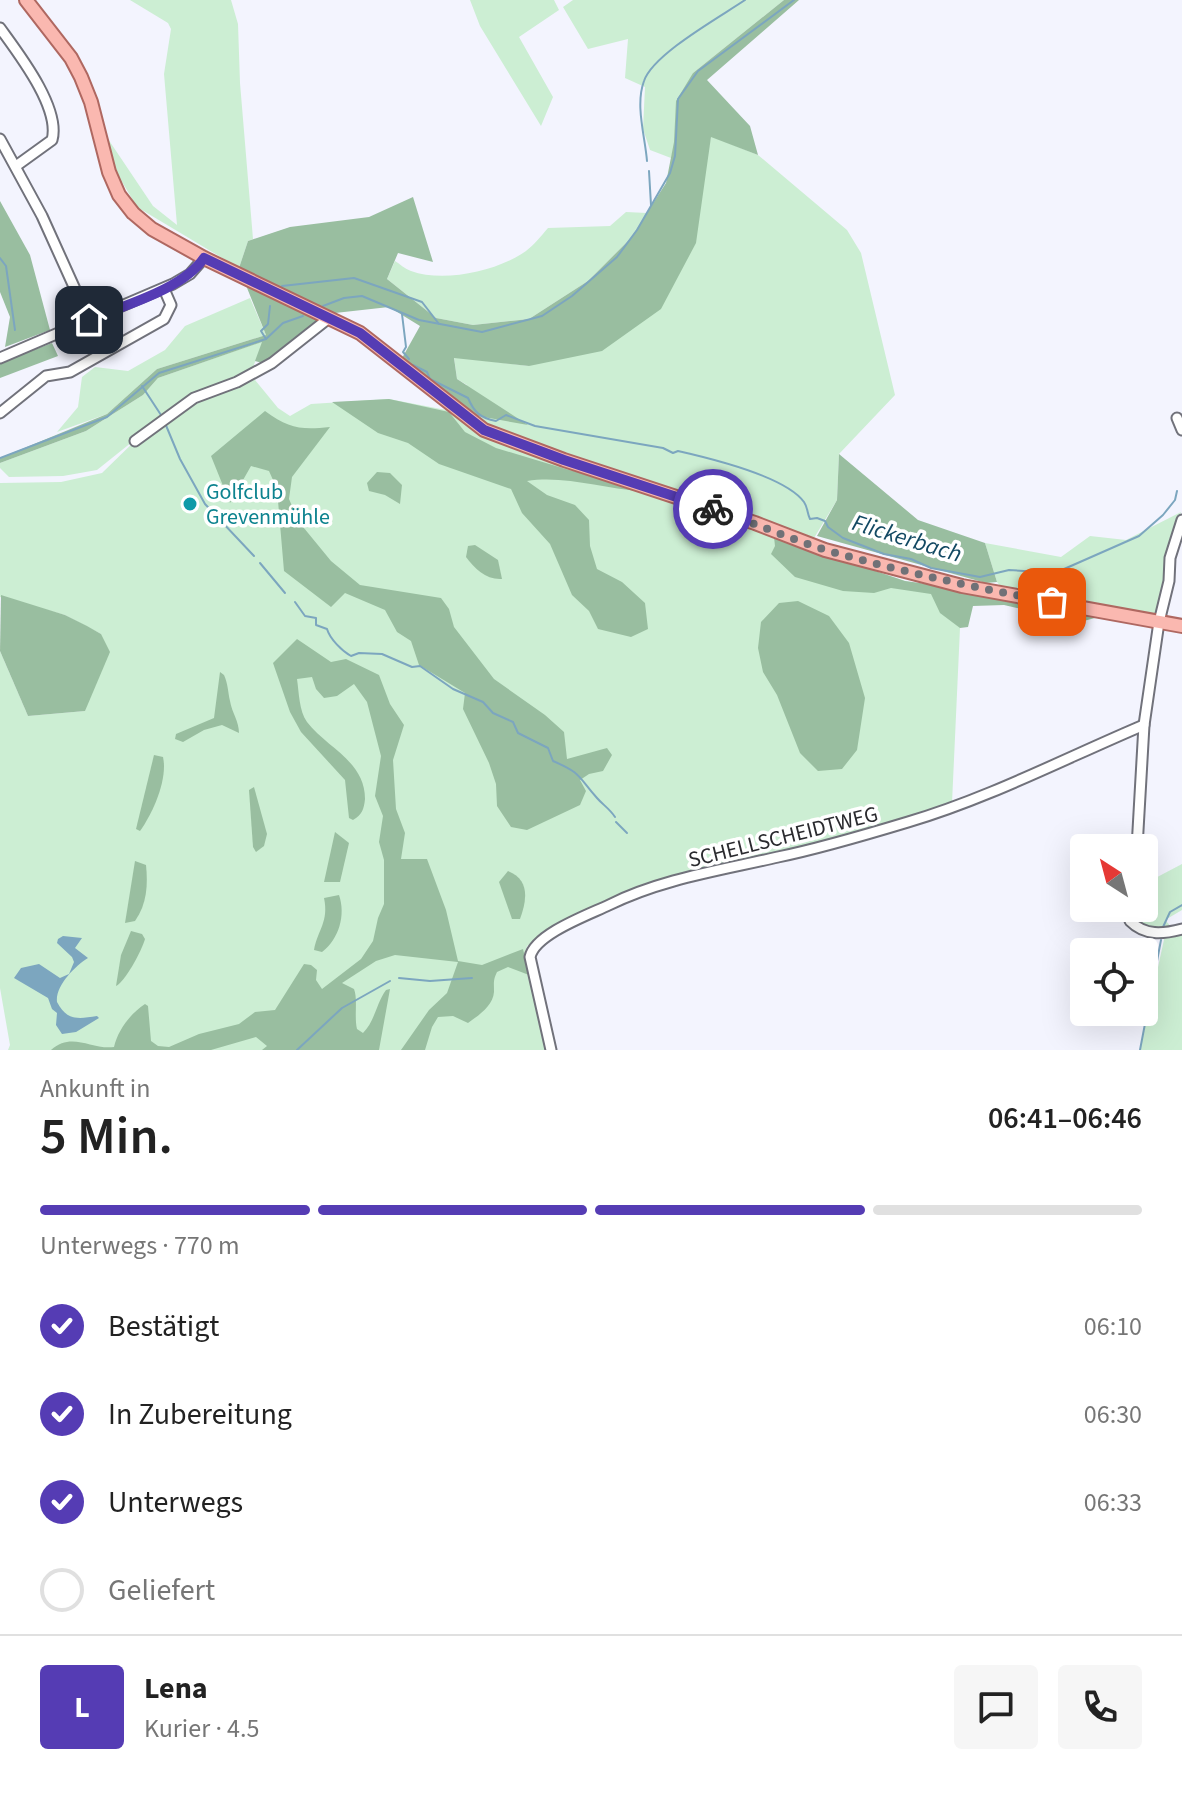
<!DOCTYPE html>
<html lang="de">
<head>
<meta charset="utf-8">
<style>
  :root { --surface:#fff; --page:#f6f6f6; --text:#222; --muted:#767676; --line:#e0e0e0; --accent:#553cb4 }
  body { margin:0; font-family:"Source Sans 3",sans-serif; background:var(--page); color:var(--text); height:100vh; display:flex; flex-direction:column; font-size:30px; white-space:nowrap }
  * { box-sizing:border-box; margin:0 }
  p { font-size:26px; color:var(--muted) }
  .icon { flex:none; width:44px; height:44px; fill:none; stroke:currentColor; stroke-width:2; stroke-linecap:round; stroke-linejoin:round }
  .map { position:relative; height:1050px; overflow:hidden }
  .side { display:flex; flex-direction:column; background:var(--surface); flex:1 }
  .side>* { flex:none }
  .needle { width:52px; rotate:324deg }
  .controls { position:absolute; left:1070px; top:834px; display:grid; gap:16px }
  .controls a { display:grid; place-items:center; width:88px; height:88px; border-radius:8px; background:var(--surface); box-shadow:0 8px 32px #0002; font-size:40px }
  .pin { position:absolute; display:grid; place-items:center; width:68px; height:68px; color:#fff; margin:-34px; border-radius:16px; box-shadow:0 4px 12px #0006 }
  .courier { position:absolute; display:grid; place-items:center; width:80px; height:80px; margin:-40px; border:6px solid #553cb4; border-radius:50%; background:#fff; color:#222; box-shadow:0 2px 10px #0007 }
  .headline em { font-style:normal; font-weight:600 }
  .headline div { display:flex; flex-direction:column-reverse }
  .headline { display:flex; align-items:center; justify-content:space-between; height:136px; padding:0 40px }
  h1 { font-size:52px; font-weight:600; line-height:60px }
  .bar { display:grid; grid-template-columns:repeat(4,1fr); gap:12px 8px; align-content:center; height:96px; padding:0 40px }
  .bar i { height:10px; border-radius:6px; background:var(--line) }
  .bar .current { background:var(--accent) }
  .bar p { grid-column:span 4 }
  .line { display:flex; align-items:center; gap:20px; padding:0 40px; border-top:2px solid var(--line) }
  .line div { flex:1 }
  .round { display:grid; place-items:center; flex:none; width:84px; height:84px; border-radius:8px; background:var(--page) }
  ol { padding:0 40px; list-style:none }
  li { display:flex; align-items:center; gap:24px; height:88px }
  li p { margin-inline-start:auto }
  li .icon { padding:8px; border-radius:50%; background:var(--accent); color:#fff; stroke-width:4 }
  li:last-child { color:var(--muted) }
  li i { width:44px; height:44px; border:4px solid var(--line); border-radius:50% }
  .map>svg:first-child { display:block }
  .green { fill:#cceed3 }
  .forest { fill:#99bea0 }
  .water { fill:#7ca6bf }
  .lines { fill:none; stroke-linecap:round; stroke-linejoin:round }
  .stream { stroke:#7ca6bf; stroke-width:2 }
  .minor-casing { stroke:#71727b; stroke-width:13 }
  .major-casing { stroke:#af6861; stroke-width:16 }
  .minor { stroke:#fff; stroke-width:9 }
  .major { stroke:#fab8b0; stroke-width:12 }
  .done { stroke:#707177; stroke-width:8; stroke-dasharray:0 14.4 }
  .route { stroke:#553cb4; stroke-width:10 }
  .culture-dot { fill:#0f9aa8; stroke:#fff; stroke-width:3 }
  .labels { text-anchor:middle; stroke-width:7; stroke-linejoin:round; paint-order:stroke }
  .culture-label { font-size:22px; fill:#0d838f; stroke:#fff; text-anchor:start }
  .street-label { font-size:22px; fill:#2a2a2e; stroke:#fff }
  .water-label { font-size:24px; font-style:italic; fill:#134963; stroke:#fff }
</style>
</head>
<body>
<div class="map">
<svg width="1182" height="1050" viewBox="0 0 1182 1050">
  <rect width="100%" height="100%" fill="#f3f4fe"/>
  <g class="green">
    <polygon points="130,0 231,0 238,24 240,83 253,239 248,241 239,268 137,207 112,165 106,136 153,206 177,225 164,74 171,29 168,23"/>
    <polygon points="470,0 554,0 559,10 519,37 553,97 541,126 480,26"/>
    <polygon points="573,0 784,0 693,73 671,158 650,150 643,129 645,87 625,78 628,39 588,49 563,7"/>
    <polygon points="711,136 758,155 847,230 861,253 895,395 839,454 837,500 808,548 905,581 967,593 960,628 952,803 908,820 649,886 541,937 527,946 525,953 547,1050 8,1050 10,1045 0,988 0,651 28,716 85,711 101,634 65,615 0,597 0,483 61,482 102,473 142,434 97,470 63,476 9,477 0,468 0,463 86,431 143,395 158,378 264,341 250,374 278,408 290,416 311,404 389,399 467,414 467,385 457,379 454,357 529,366 705,168"/>
    <path d="M626,212L647,213L633,236L588,281L529,319L473,325L436,318L387,279L395,261C400,264 405,269 411,271C444,283 498,271 526,251C534,245 541,236 548,228L610,226Z"/>
    <polygon points="250,298 266,335 157,369 107,414 57,432 78,407 82,377 95,367 128,371 165,350 185,326"/>
    <path d="M1181,512C1168,545 1165,579 1157,614L1153,617L1001,587L997,582L985,543L1061,557L1090,536L1126,540Z"/>
    <polygon points="1182,864 1182,910 1165,920 1177,933 1182,932 1182,1050 1140,1050 1165,935 1134,921 1133,908 1144,908 1144,884"/>
  </g>
  <g class="forest">
    <polygon points="784,0 799,0 707,80 750,126 758,155 711,137 696,243 661,309 602,351 529,366 454,358 457,379 528,425 467,414 401,360 420,326 389,307 335,313 296,343 262,363 255,361 262,342 158,378 143,395 86,431 0,463 0,458 107,414 157,369 266,335 239,268 248,241 290,227 369,217 413,197 433,262 398,253 387,279 436,318 473,325 529,319 588,281 631,238 666,183 674,142 676,101 693,73"/>
    <polygon points="0,201 30,255 50,330 5,347 10,317 0,292"/>
    <polygon points="52,343 58,356 0,378 0,363"/>
    <path d="M389,399L449,412L465,432L496,448L569,470L626,483L641,491C603,489 565,475 527,481L547,495L575,505L589,520L590,546L597,569L622,582L645,603L648,629L631,637L598,629L589,611L572,595L550,544L522,513L511,489L439,464L408,443L378,433L332,402Z"/>
    <path d="M265,411C289,429 302,430 330,427L292,477L289,499L299,522L331,561L360,585L441,598L449,609L454,627L494,679L545,715L564,732L567,759L607,748L612,755L603,771L589,774L580,780L586,791L580,805L527,830L511,827L497,806L496,784L489,763L463,709L465,693L419,665L411,641L397,632L385,610L345,593L331,607L284,571L277,489L269,471L251,466L230,503L211,456Z"/>
    <polygon points="839,454 918,520 985,543 997,582 986,583 817,536 837,500"/>
    <polygon points="377,472 390,473 402,485 400,504 385,495 369,491 367,483"/>
    <polygon points="774,537 905,581 1002,594 1106,615 1080,622 1004,605 973,606 968,627 960,628 940,613 931,594 891,588 874,593 843,591 795,577 771,554 775,546"/>
    <path d="M475,545L498,560L502,579C486,580 475,569 466,557L468,546Z"/>
    <polygon points="1,595 65,615 87,626 101,634 110,652 85,711 28,716 0,651"/>
    <polygon points="798,601 829,616 849,643 865,698 857,750 842,769 818,771 800,753 777,695 763,672 758,648 761,622 779,603"/>
    <path d="M297,639L331,662L346,659L379,675L390,704L404,725L393,760L396,809L405,833L401,859H427L446,910L458,961L482,965L523,949L529,975L508,967L497,972C493,980 494,983 494,992C493,1006 479,1015 468,1023L453,1016L438,1017L432,1027L425,1050H401L429,1010L447,993L458,962L395,955L376,961L342,983L354,989C358,999 354,1016 357,1029L363,1033C375,1021 376,1004 386,990L390,989L379,1050H262L267,1046L256,1037L211,1050H51C72,1031 91,1050 114,1047C118,1030 130,1014 145,1004L148,1006L151,1041L158,1046L169,1047L199,1034L239,1024L255,1012L275,1010L304,964L311,965L317,970L316,980L322,989L361,959L373,941L378,918L384,904V860L379,842L383,816L375,796L381,756L367,702L354,684L337,696L324,698L316,689L312,677L297,679C299,692 299,711 307,722C327,748 365,761 365,799C364,809 362,815 353,820L349,818L345,780L301,732L290,712L273,663Z"/>
    <path d="M220,672L224,675C228,684 228,692 230,701C232,713 239,721 239,733L222,725L204,730L183,742L175,739L176,734L214,718Z"/>
    <path d="M154,755L163,757C168,779 153,813 140,831L136,829Z"/>
    <polygon points="254,787 267,834 264,846 256,852 253,847 249,790"/>
    <polygon points="335,832 349,843 340,882 324,882"/>
    <path d="M135,861L146,865C148,885 147,904 135,921L125,923Z"/>
    <path d="M508,871C530,880 527,900 520,919H512L499,882Z"/>
    <path d="M339,895C346,915 339,939 322,952L314,950C318,929 329,922 324,898Z"/>
    <path d="M131,931L142,934L145,939C142,950 125,982 116,986L121,955Z"/>
  </g>
  <path class="water" d="M63,936L82,938L75,948L88,958C75,966 55,986 57,1002C67,1021 78,1019 97,1016L99,1018L76,1032L62,1034L56,1025L57,1013L52,1009L48,998L14,978L21,968L39,964L60,978L69,974L74,962L72,957L57,943L58,939Z"/>
  <g class="lines">
    <g class="stream">
      <path d="M647,161C645,136 635,105 644,81C653,54 720,17 745,0"/>
      <polyline points="649,171 651,205"/>
      <polyline points="0,258 6,266 15,330"/>
      <polyline points="282,286 354,278 422,302 439,324"/>
      <polyline points="323,306 344,298 362,296 419,320 482,332 542,316 572,296 617,257 637,230 670,173 675,156 678,99 698,71 794,0"/>
      <polyline points="402,314 406,347 403,352 409,359"/>
      <polyline points="266,339 261,331 268,324 270,306"/>
      <path d="M413,365L427,372L430,379L468,398C474,412 480,418 496,421L506,415L535,426L663,448L673,453L678,451C709,458 785,476 804,502C808,508 807,513 810,519L817,518L825,521L828,527L843,538L884,554L911,559L931,568L980,577L1009,570L1055,573L1139,536L1163,515L1175,500L1177,491"/>
      <polyline points="142,386 161,415"/>
      <polyline points="165,423 180,459 205,504 254,556"/>
      <polyline points="0,458 107,417 159,373 266,339 283,323 303,316"/>
      <polyline points="260,563 285,593"/>
      <path d="M295,602L305,616L316,618V625L327,629C330,639 342,651 351,656L359,653L382,654L412,667L420,666L453,689L483,702L493,713L513,722L518,733L548,748L553,761C583,774 577,776 597,798C603,805 609,808 615,817"/>
      <polyline points="616,822 627,833"/>
      <polyline points="1163,927 1170,912 1182,905"/>
      <polyline points="399,978 430,981 472,978"/>
      <polyline points="297,1050 342,1008 390,981"/>
      <polyline points="1140,1050 1161,940"/>
    </g>
    <defs>
      <g id="minor">
        <path d="M0,28C18,53 61,108 52,140L16,166"/>
        <polyline points="0,139 42,216 89,320"/>
        <polyline points="0,358 173,284 190,274 204,258"/>
        <polyline points="0,413 46,376 70,372 164,319 171,305 164,289"/>
        <polyline points="1177,418 1182,430"/>
        <polyline points="135,441 194,398 237,382 272,363 329,318"/>
        <polyline points="1137,848 1144,725 1159,622 1169,581 1170,558 1182,520"/>
        <path d="M1130,908V921C1145,936 1163,934 1182,929"/>
        <path d="M551,1050L530,957C535,934 588,915 609,905C661,879 722,870 778,857C822,848 865,835 908,822C989,798 1066,758 1144,725"/>
      </g>
      <polyline id="major" points="26,0 71,58 81,77 91,102 109,172 119,195 133,213 152,229 204,258 360,333 484,430 564,460 755,523 825,550 962,586 1182,626"/>
    </defs>
    <use href="#minor" class="minor-casing"/>
    <use href="#major" class="major-casing"/>
    <use href="#minor" class="minor"/>
    <use href="#major" class="major"/>
  </g>
  <g class="lines">
    <path class="done" d="M713,509C752,522 790,539 829,551C903,572 977,588 1052,602"/>
    <path class="route" d="M89,320C124,305 182,290 204,258L360,333L484,430L564,460L713,509"/>
  </g>
  <circle class="culture-dot" cx="190" cy="504" r="8"/>
  <g class="labels">
    <g class="culture-label">
      <text x="206" y="499">Golfclub<tspan x="206" dy="25">Grevenmühle</tspan></text>
    </g>
    <g class="street-label">
      <text transform="translate(783 836) rotate(-14)" y="8">SCHELLSCHEIDTWEG</text>
    </g>
    <g class="water-label">
      <text transform="translate(907 538) rotate(17)" y="8">Flickerbach</text>
    </g>
  </g>
</svg>
<div class="controls">
<a><svg class="needle" viewBox="-14 -14 28 28"><path d="M0-13l5 13h-10z" fill="#e53935"/><path d="M0 13l5-13h-10z" fill="#767676"/></svg></a>
<a><svg class="icon" aria-label="locate" viewBox="0 0 24 24"><circle cx="12" cy="12" r="6"/><path d="M12 2v4M12 18v4M2 12h4M18 12h4"/></svg></a>
</div>
<div class="pin" style="left:1052px;top:602px;background:#ea580c"><svg class="icon" aria-label="bag" viewBox="0 0 24 24"><path d="M5 8h14l-1 12H6zM9 8a3 3 0 0 1 6 0"/></svg></div>
<div class="pin" style="left:89px;top:320px;background:#1f2937"><svg class="icon" aria-label="home" viewBox="0 0 24 24"><path d="M3 11l9-7 9 7M6 9v11h12V9"/></svg></div>
<div class="courier" style="left:713px;top:509px"><svg class="icon" aria-label="bike" viewBox="0 0 24 24"><circle cx="6" cy="16" r="4"/><circle cx="18" cy="16" r="4"/><path d="M6 16l4-8h5l3 8M10 8l3 8H6M13 5h3"/></svg></div>
</div>
<section class="side">
<div class="headline"><div><h1>5 Min.</h1><p>Ankunft in</p></div><em>06:41–06:46</em></div>
<div class="bar"><i class="current"></i><i class="current"></i><i class="current"></i><i></i><p>Unterwegs · 770 m</p></div>
<ol>
<li><svg class="icon" aria-label="check" viewBox="0 0 24 24"><path d="M5 12l5 5 9-10"/></svg>Bestätigt<p>06:10</p></li>
<li><svg class="icon" aria-label="check" viewBox="0 0 24 24"><path d="M5 12l5 5 9-10"/></svg>In Zubereitung<p>06:30</p></li>
<li><svg class="icon" aria-label="check" viewBox="0 0 24 24"><path d="M5 12l5 5 9-10"/></svg>Unterwegs<p>06:33</p></li>
<li><i></i>Geliefert</li>
</ol>
<div class="line" style="height:144px"><b class="round" style="background:var(--accent);color:#fff">L</b><div><b>Lena</b><p>Kurier · 4.5</p></div><a class="round"><svg class="icon" aria-label="chat" viewBox="0 0 24 24"><path d="M4 5h16v11H9l-5 4z"/></svg></a><a class="round"><svg class="icon" aria-label="phone" viewBox="0 0 24 24"><path d="M5 4h4l2 5-3 2q2 4 5 5l2-3 5 2v4C11 20 4 13 5 4z"/></svg></a></div>
</section>
</body>
</html>
